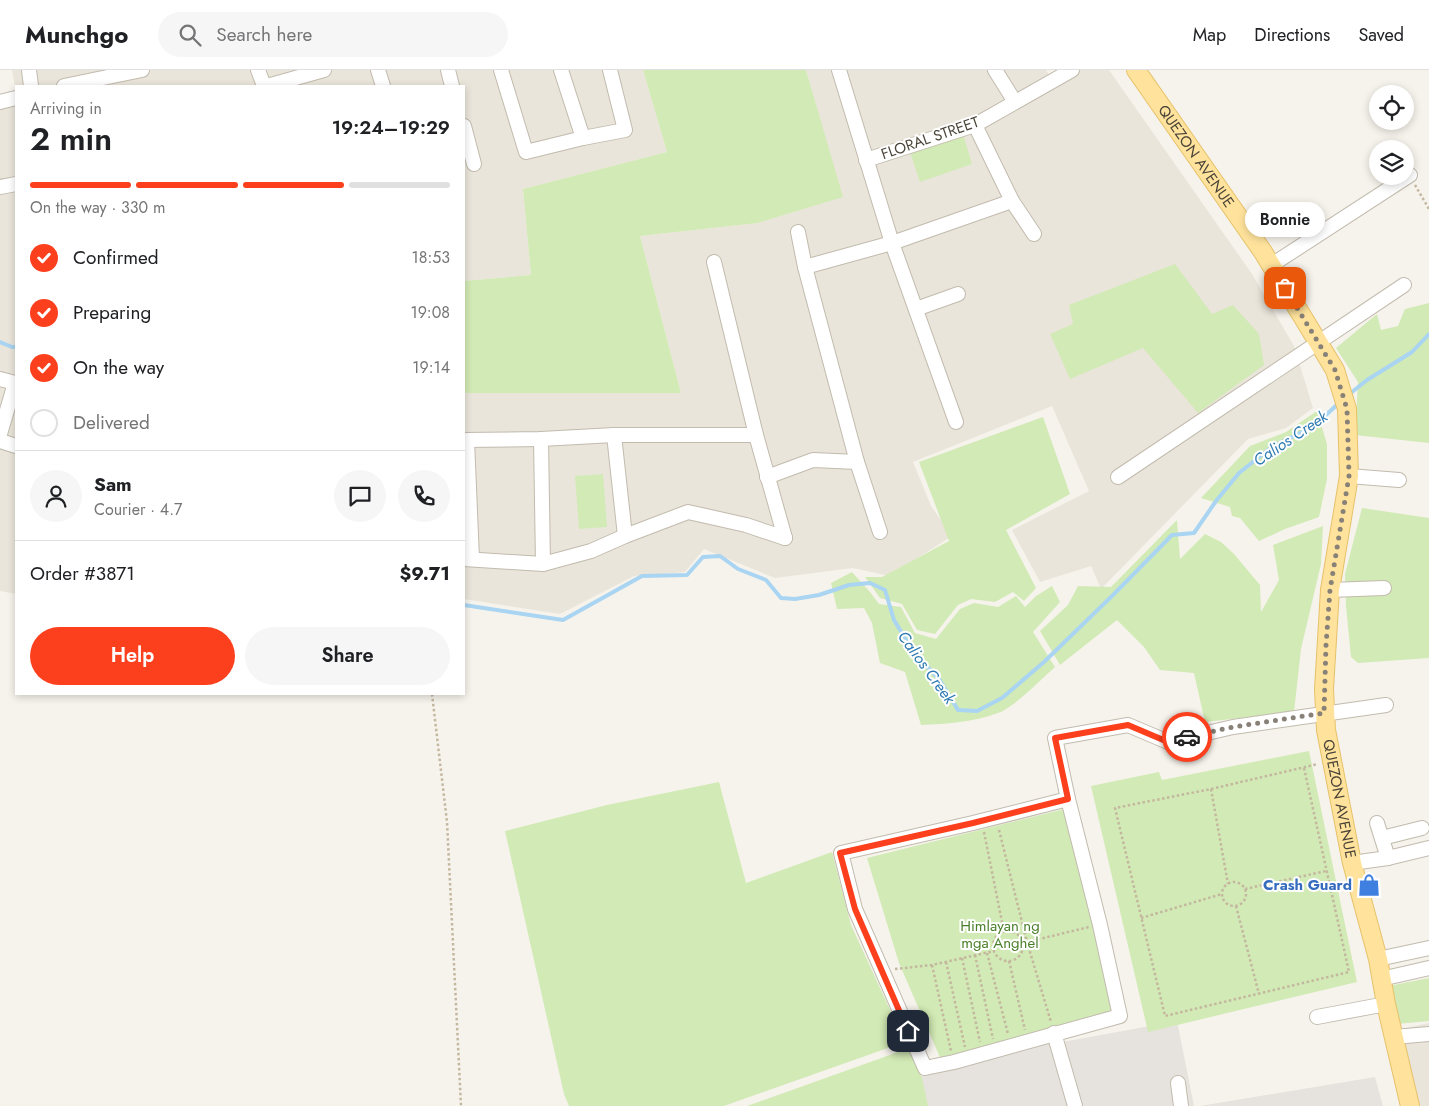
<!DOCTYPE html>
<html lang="en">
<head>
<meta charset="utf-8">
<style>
  :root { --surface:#fff; --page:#f6f6f6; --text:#202124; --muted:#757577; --line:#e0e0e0; --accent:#fc3f1d }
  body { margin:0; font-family:Jost,sans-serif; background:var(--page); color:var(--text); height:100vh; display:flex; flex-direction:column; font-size:19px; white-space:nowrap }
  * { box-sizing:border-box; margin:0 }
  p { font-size:16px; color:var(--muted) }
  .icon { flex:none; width:28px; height:28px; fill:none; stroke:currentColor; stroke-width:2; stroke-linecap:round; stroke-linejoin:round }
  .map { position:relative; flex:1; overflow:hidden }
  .sheet { position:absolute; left:15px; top:15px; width:450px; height:610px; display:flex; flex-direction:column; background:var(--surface); border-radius:0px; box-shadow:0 2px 8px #0003 }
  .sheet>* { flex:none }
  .fabs { position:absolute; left:1369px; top:15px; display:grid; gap:10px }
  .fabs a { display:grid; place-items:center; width:45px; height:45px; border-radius:50%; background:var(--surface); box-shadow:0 2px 8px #0003; font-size:25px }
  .pin { position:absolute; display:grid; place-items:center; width:42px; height:42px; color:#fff; margin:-21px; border-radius:10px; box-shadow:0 2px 8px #0006 }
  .courier { position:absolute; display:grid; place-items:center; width:50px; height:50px; margin:-25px; border:4px solid #fc3f1d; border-radius:50%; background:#fff; color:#222; box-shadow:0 1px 6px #0007 }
  .bubble { position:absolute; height:35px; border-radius:18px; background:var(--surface); box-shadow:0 2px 8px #0003; font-size:16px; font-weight:600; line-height:35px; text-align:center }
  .overview em { font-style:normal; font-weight:600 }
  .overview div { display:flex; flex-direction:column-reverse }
  .overview { display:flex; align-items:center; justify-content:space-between; height:85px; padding:0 15px }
  h1 { font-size:32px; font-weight:600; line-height:38px }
  .bar { display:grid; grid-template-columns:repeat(4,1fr); gap:8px 5px; align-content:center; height:60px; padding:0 15px }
  .bar i { height:6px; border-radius:4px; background:var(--line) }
  .bar .on { background:var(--accent) }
  .bar p { grid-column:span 4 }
  .line { display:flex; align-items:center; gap:12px; padding:0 15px; border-top:1px solid var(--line) }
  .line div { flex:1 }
  .round { display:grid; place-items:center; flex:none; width:52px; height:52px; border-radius:26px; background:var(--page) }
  ol { padding:0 15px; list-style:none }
  li { display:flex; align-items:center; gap:15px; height:55px }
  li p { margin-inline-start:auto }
  li .icon { padding:5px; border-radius:50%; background:var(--accent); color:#fff; stroke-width:4 }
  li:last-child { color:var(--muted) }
  li i { width:28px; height:28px; border:2px solid var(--line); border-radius:50% }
  .cta { display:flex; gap:10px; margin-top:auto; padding:10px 15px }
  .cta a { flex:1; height:58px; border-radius:30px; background:var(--accent); color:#fff; font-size:20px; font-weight:600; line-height:58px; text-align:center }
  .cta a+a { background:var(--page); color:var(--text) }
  header { display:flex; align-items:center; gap:30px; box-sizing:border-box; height:70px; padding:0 25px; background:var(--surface); border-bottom:1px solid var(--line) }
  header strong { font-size:24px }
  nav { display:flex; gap:28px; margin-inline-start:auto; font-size:18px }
  .search { width:350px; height:45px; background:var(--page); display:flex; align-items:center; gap:12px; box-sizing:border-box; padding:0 18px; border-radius:28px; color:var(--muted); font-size:19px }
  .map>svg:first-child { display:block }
  .residential { fill:#eae5da }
  .industrial { fill:#e6e2dd }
  .green { fill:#d2eab5 }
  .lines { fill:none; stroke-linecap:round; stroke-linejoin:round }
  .stream { stroke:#a9d4f2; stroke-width:4 }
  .minor-casing { stroke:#c2bbae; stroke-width:16 }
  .major-casing { stroke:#e6c16a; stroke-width:20 }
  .path { stroke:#c4b79f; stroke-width:2.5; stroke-dasharray:2.5 2.5; stroke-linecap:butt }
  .minor { stroke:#fff; stroke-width:14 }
  .major { stroke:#ffe39c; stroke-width:18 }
  .done { stroke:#878178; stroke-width:5; stroke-dasharray:0 9 }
  .route { stroke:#fc3f1d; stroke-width:6 }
  .labels { text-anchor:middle; stroke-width:4; stroke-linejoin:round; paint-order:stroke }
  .street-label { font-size:15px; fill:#4b4439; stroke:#fff }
  .shop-label { font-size:15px; font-weight:bold; fill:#366cbe; stroke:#fff; text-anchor:end }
  .park-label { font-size:15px; fill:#4a7f2a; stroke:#fff }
  .water-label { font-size:16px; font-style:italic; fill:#2e7ab2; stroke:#fff }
</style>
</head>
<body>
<header>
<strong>Munchgo</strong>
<div class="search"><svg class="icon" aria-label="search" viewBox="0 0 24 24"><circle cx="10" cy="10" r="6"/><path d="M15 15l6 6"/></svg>Search here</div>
<nav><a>Map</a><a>Directions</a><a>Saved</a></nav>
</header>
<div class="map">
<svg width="1429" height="1036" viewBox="0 0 1429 1036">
  <rect width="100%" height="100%" fill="#f6f3ec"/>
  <g class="residential">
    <polygon points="12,0 643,0 667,82 523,119 531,205 464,211 464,16 16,16 16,22"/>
    <polygon points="806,0 1046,0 1050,6 1060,0 1109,0 1252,204 1294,276 1313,338 1286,358 1248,369 1101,519 1091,496 1040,512 1012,460 1089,421 1052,336 913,392 931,436 952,466 889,506 853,498 775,508 704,479 685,502 634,506 560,544 464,529 464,323 681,323 640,166 758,153 842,127"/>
    <polygon points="16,32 16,524 0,521 0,36"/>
    <polygon points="1429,953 1429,1036 1407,1036 1392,961"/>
  </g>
  <g class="industrial">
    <polygon points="1177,951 1194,1036 1075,1036 1057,973"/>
    <polygon points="1050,965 1071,1036 928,1036 919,1002"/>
    <polygon points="1375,1007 1383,1036 1200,1036"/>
  </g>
  <g class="green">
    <polygon points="643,0 806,0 843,127 758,153 640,166 681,323 464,323 464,211 531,205 523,119 667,82"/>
    <polygon points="963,64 972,94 920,112 910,82"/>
    <polygon points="1175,194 1212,244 1233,235 1259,264 1264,295 1198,343 1143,278 1070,309 1050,264 1073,254 1069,235"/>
    <polygon points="1429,233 1429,373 1355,365 1358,312 1336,278 1377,244 1381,260 1398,256 1405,239"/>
    <polygon points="1317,341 1327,374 1327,409 1319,447 1285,459 1259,471 1240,448 1232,446 1230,437 1201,428 1250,376 1286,362"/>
    <polygon points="1043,347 1070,424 1006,460 1036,518 1024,531 1013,522 995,532 971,529 958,535 935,564 917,560 902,534 880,528 865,507 882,507 949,471 919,392"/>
    <polygon points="603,404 607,457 579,459 575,406"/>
    <polygon points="1362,438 1429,448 1429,588 1358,593 1351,587 1346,536 1345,504"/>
    <polygon points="1177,450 1180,489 1205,464 1221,472 1234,484 1260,515 1261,542 1279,510 1273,475 1323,456 1321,494 1301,579 1294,642 1205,652 1194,603 1160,600 1144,577 1117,550 1060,595 1040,561 1068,535 1078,516 1111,517"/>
    <path d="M852,502L870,522L879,534L901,537L915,563L936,569L960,539L974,533L998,537L1016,526L1025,537L1036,526L1052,516L1060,532L1033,562L1055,597C1040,610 1016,636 998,643C975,652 945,654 921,655L905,602L880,593L872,553L864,538L837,539L831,513Z"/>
    <polygon points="1309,681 1357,912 1148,962 1091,716 1159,702 1162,710"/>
    <polygon points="719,712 746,813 832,782 851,855 905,972 724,1036 569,1036 564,1024 505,761 607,735"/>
    <polygon points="1077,736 1123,939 942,992 899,893 867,788"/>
    <polygon points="1429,908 1429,951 1397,954 1389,916"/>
    <polygon points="915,976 928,1036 747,1036"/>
  </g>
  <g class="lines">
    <g class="stream">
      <polyline points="0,272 12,277 16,277"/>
      <polyline points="1347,326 1367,310 1412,282 1429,264"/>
      <polyline points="464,535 563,550 642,506 687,505 703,487 720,486 738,499 766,510 781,528 795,529 819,525 849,515 870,513 885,520 894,550 914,583 939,609 958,640 977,641 1002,628 1044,592 1113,525 1172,465 1194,463 1216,431 1239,403 1273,376 1313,357 1340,332"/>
    </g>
    <defs>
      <g id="minor">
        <polyline points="29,0 31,16"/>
        <polyline points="258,0 264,16"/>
        <polyline points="378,0 383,16"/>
        <polyline points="448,0 452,16"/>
        <polyline points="501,0 526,82 583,68 625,60 610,0"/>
        <polyline points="561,0 583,68"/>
        <polyline points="839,0 892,173 956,352"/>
        <polyline points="995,0 1015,32"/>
        <polyline points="64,16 142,0"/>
        <polyline points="267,16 324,0"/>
        <polyline points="0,32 16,28"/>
        <polyline points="975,55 1012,131 1034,164"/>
        <polyline points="464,56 474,94"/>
        <polyline points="866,90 975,55 1072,0"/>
        <polyline points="0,117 16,114"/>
        <polyline points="798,162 805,197 857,392 880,462"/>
        <polyline points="714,192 756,365 785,468"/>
        <polyline points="1270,196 1410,105"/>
        <polyline points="805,197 892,173 1012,131"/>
        <polyline points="916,239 958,224"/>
        <polyline points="0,309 15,313 0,364"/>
        <polyline points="614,365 625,466"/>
        <polyline points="541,369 543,494"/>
        <polyline points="464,370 541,369 614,365 756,365"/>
        <polyline points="467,370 472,489"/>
        <polyline points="0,371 16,376"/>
        <polyline points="1349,406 1399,410"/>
        <polyline points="767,407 813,390 857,392"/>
        <polyline points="1118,407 1404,215"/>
        <polyline points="464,489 543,494 591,481 625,466 688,442 746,455 785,468"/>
        <polyline points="1330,520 1384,518"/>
        <polygon points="1068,729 1100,855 1120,946 954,992 925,998 855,839 841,783 973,753"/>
        <polyline points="1068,729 1055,668 1128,655 1168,672 1233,657 1386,635"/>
        <polyline points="1377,753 1388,788"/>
        <polyline points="1382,768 1422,758"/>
        <polyline points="1352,793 1388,788 1429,778"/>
        <polyline points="1378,889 1429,878"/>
        <polyline points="1381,909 1429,898"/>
        <polyline points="1317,947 1386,934"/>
        <polyline points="1054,963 1075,1036"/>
        <polyline points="1394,967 1429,964"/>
        <polyline points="1178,1013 1181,1036"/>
      </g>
      <g id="major">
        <path id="s1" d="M1136,0L1263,182L1285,218L1335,300L1347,339L1349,406L1330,520L1324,619L1326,660L1352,793L1378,889L1386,934L1410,1036"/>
      </g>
    </defs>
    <use href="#minor" class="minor-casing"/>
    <use href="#major" class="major-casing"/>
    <g class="path">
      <polyline points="1415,115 1429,139"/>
      <polyline points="432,624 447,752 461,1036"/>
      <polyline points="1304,698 1349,902 1165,946 1115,738 1211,719 1318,694"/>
      <polyline points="1211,719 1228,814"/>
      <polyline points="999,760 1027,872 1051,952"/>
      <polyline points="984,762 1004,862"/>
      <circle cx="1234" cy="824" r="12"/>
      <polyline points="1245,819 1326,801"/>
      <polyline points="1236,836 1259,924"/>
      <polyline points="1141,848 1222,824"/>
      <circle cx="1008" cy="876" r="15"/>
      <polyline points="1023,873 1089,857"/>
      <polyline points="987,883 1008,964"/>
      <polyline points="975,885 993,969"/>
      <polyline points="962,888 980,972"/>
      <polyline points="1009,891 1025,960"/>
      <polyline points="946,892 965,977"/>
      <polyline points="932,895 951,981"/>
      <polyline points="895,899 932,895 994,881"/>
    </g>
    <use href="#minor" class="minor"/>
    <use href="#major" class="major"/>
  </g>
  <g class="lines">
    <polyline class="done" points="1187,667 1233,657 1324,643 1326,575 1330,520 1349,406 1347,339 1335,300 1285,218"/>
    <polyline class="route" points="908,961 855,839 840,783 973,753 1068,729 1055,668 1128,655 1168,672 1187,667"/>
  </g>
  <defs>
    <symbol id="shop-bare" viewBox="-9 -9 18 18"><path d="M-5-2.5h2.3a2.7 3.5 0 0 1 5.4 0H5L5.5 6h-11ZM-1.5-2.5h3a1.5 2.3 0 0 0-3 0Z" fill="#3f7fe0" stroke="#fff" stroke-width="2.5" paint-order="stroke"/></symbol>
  </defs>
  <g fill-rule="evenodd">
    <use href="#shop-bare" x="1353" y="799" width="32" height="32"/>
  </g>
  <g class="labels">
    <g class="street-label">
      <text transform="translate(930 68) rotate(-19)" y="5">FLORAL STREET</text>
      <text dy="5" stroke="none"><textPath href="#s1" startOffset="105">QUEZON AVENUE</textPath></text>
      <text dy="5" stroke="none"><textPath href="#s1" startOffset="794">QUEZON AVENUE</textPath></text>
    </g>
    <g class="shop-label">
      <text x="1352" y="820">Crash Guard</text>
    </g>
    <g class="park-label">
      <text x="1000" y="861">Himlayan ng<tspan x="1000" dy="17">mga Anghel</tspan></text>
    </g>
    <g class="water-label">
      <text transform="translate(1290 368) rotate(-34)" y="6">Calios Creek</text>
      <text transform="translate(927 597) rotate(54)" y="6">Calios Creek</text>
    </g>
  </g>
</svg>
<div class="fabs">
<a><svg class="icon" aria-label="locate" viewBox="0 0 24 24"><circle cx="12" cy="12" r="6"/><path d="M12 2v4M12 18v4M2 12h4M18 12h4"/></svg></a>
<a><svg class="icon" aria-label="layers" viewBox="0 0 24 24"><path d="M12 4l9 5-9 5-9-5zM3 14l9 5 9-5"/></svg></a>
</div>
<div class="pin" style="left:1285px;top:218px;background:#ea580c"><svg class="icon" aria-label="bag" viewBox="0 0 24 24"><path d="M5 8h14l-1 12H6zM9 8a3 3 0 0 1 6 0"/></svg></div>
<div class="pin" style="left:908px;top:961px;background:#1f2937"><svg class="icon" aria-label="home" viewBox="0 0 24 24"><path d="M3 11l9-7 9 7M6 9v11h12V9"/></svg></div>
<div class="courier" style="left:1187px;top:667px"><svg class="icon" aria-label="car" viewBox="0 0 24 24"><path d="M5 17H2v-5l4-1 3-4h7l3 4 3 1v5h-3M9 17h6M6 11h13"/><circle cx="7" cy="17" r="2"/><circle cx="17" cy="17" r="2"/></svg></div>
<div class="bubble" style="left:1245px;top:132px;width:80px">Bonnie</div>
<section class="sheet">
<div class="overview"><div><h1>2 min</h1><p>Arriving in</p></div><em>19:24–19:29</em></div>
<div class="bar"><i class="on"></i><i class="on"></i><i class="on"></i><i></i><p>On the way · 330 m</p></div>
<ol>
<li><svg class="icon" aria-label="check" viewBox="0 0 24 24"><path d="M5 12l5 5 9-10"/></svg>Confirmed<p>18:53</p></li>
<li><svg class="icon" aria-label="check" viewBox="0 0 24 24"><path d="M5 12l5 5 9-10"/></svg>Preparing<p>19:08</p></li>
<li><svg class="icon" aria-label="check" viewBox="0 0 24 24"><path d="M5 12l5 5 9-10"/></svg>On the way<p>19:14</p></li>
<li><i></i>Delivered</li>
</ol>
<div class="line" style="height:90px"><a class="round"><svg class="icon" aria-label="person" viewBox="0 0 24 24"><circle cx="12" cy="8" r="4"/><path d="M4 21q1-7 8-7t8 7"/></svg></a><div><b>Sam</b><p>Courier · 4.7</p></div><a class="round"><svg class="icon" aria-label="chat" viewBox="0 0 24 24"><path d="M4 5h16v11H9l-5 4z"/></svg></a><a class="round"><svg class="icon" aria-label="phone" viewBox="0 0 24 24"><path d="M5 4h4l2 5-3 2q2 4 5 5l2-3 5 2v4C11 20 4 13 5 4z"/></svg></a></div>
<div class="line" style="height:65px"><div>Order #3871</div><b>$9.71</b></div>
<div class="cta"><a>Help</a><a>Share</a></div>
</section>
</div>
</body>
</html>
